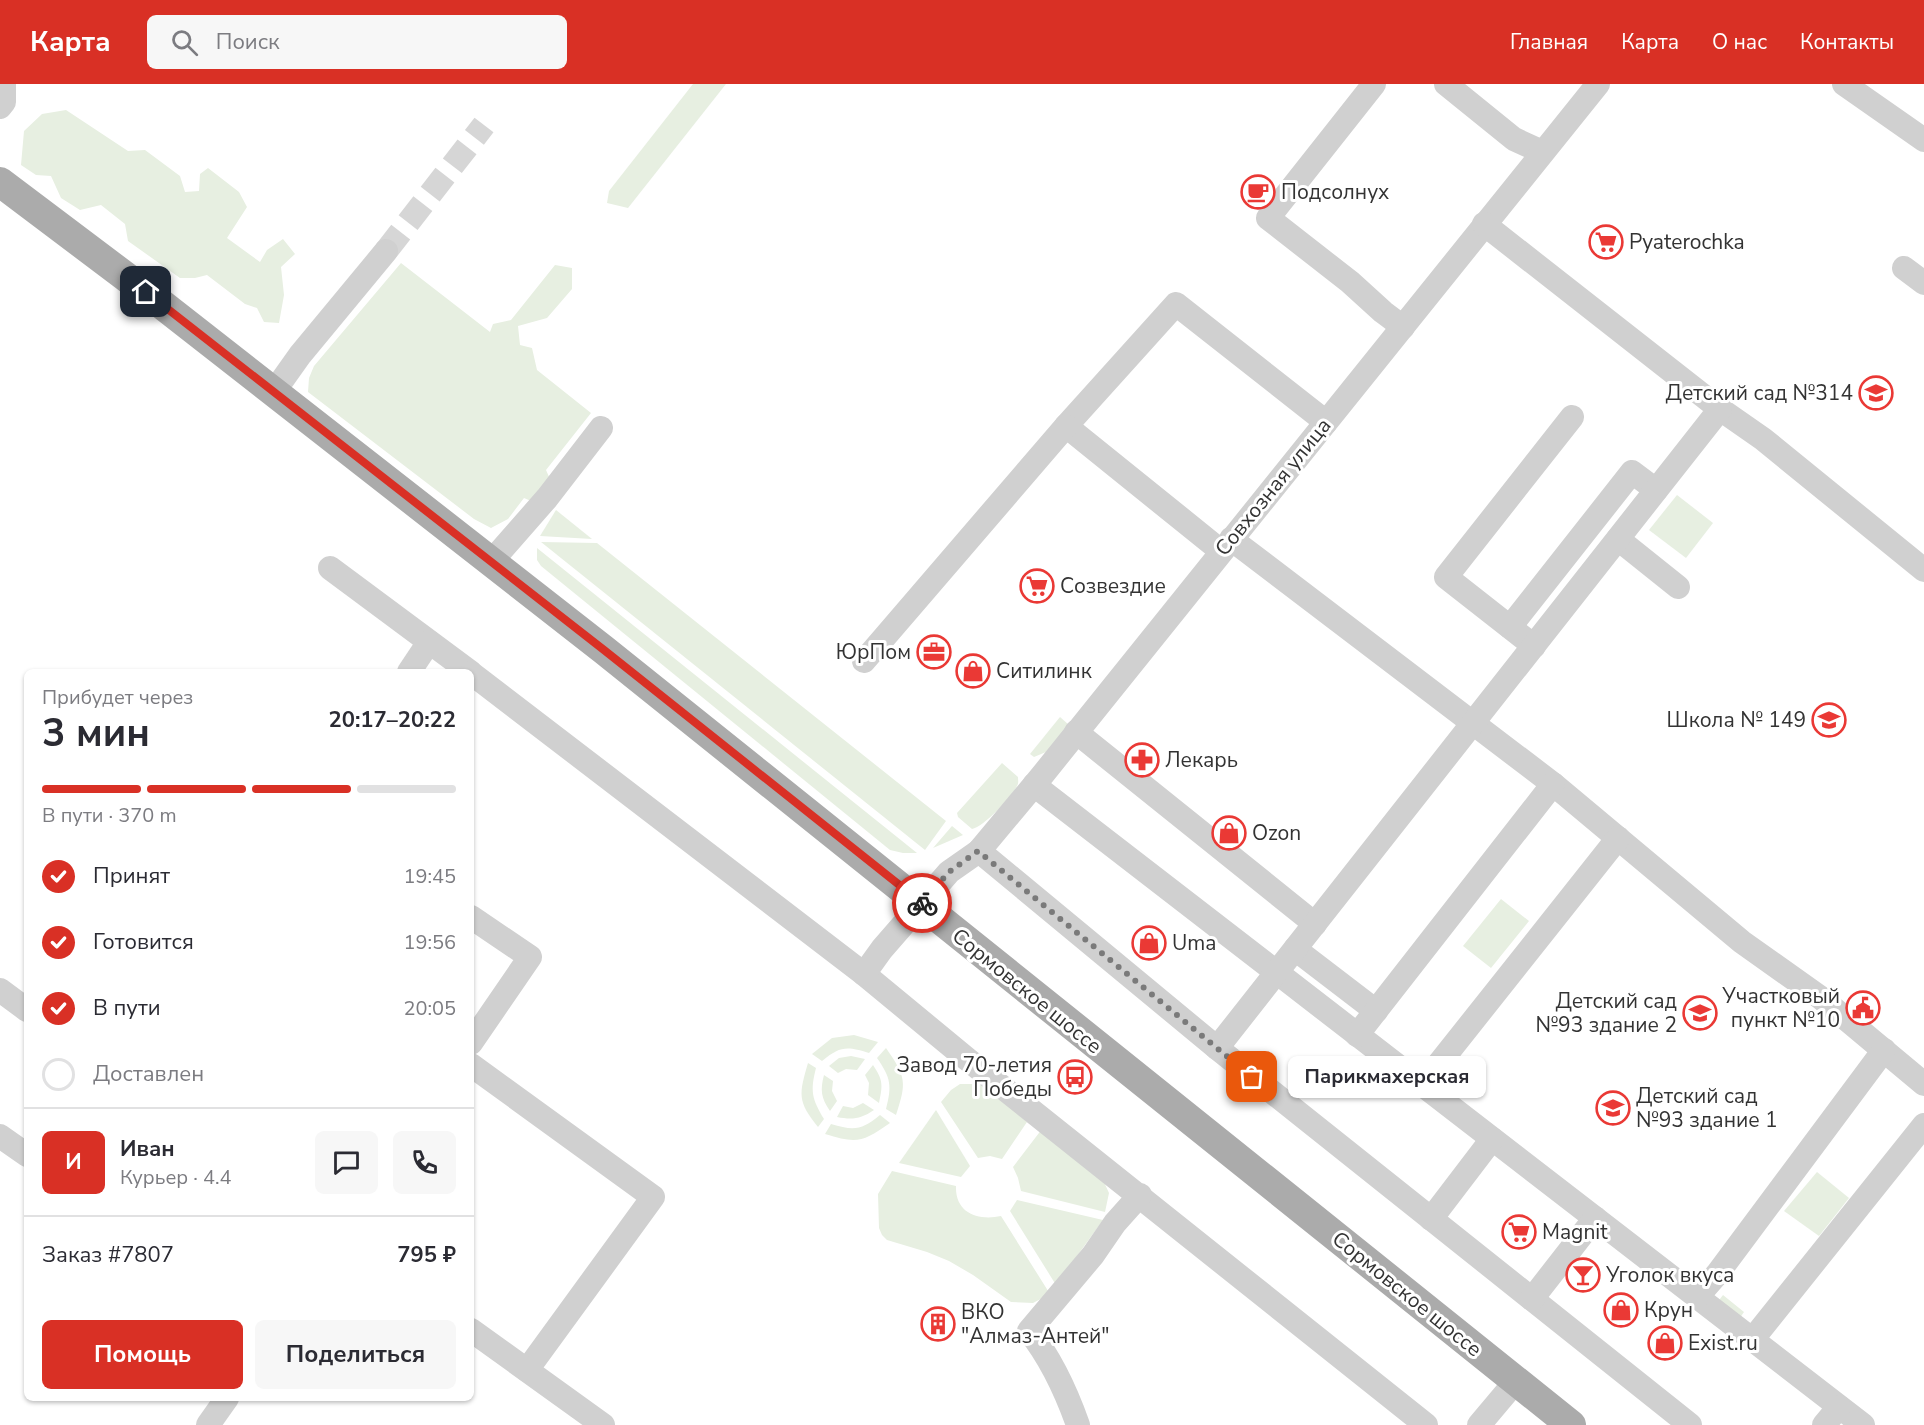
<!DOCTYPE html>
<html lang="ru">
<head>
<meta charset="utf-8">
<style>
  :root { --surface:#fff; --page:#f7f7f7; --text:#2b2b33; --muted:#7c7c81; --line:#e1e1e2; --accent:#d93025 }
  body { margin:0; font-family:"Nunito Sans",sans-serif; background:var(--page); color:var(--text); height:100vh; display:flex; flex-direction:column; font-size:22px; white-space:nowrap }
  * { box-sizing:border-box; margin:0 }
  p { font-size:20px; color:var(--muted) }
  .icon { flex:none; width:33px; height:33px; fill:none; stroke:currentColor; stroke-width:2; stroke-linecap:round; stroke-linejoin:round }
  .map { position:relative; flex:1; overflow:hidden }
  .panel { position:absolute; left:24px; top:585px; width:450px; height:732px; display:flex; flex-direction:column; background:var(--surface); border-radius:9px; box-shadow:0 2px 4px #0004 }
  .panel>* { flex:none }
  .pin { position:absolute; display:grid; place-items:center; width:51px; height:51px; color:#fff; margin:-26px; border-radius:12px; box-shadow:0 3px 9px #0006 }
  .courier { position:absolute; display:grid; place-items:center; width:60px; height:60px; margin:-30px; border:4px solid #d93025; border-radius:50%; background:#fff; color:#222; box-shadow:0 2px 8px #0007 }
  .bubble { position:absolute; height:42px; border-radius:9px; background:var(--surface); box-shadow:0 2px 4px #0004; font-size:20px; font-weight:700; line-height:42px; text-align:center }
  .summary em { font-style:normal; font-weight:700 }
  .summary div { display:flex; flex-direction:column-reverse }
  .summary { display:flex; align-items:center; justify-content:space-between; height:102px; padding:0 18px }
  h1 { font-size:39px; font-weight:700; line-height:45px }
  .bar { display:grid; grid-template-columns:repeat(4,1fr); gap:9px 6px; align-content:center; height:72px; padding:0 18px }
  .bar i { height:8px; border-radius:4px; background:var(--line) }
  .bar .selected { background:var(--accent) }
  .bar p { grid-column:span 4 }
  .line { display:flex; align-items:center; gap:15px; padding:0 18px; border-top:2px solid var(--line) }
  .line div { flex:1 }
  .round { display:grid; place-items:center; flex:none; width:63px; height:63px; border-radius:9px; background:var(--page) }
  ol { padding:0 18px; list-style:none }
  li { display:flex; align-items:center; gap:18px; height:66px }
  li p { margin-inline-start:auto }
  li .icon { padding:6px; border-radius:50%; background:var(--accent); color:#fff; stroke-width:4 }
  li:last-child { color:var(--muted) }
  li i { width:33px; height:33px; border:3px solid var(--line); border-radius:50% }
  .action { display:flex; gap:12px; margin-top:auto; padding:12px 18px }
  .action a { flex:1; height:69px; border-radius:9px; background:var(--accent); color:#fff; font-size:24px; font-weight:700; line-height:69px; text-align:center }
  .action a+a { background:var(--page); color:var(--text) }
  header { display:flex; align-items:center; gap:36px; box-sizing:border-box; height:84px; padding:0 30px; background:var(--accent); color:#fff }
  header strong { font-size:28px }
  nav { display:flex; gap:33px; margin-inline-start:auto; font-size:21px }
  .search { width:420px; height:54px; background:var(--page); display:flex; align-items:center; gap:15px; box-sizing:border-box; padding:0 21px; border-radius:9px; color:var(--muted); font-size:22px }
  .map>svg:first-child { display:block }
  .green { fill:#e7efe1 }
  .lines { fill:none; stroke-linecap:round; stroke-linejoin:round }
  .minor-tunnel { stroke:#d6d6d6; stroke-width:24; stroke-dasharray:24 12; stroke-linecap:butt }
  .minor { stroke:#d0d0d0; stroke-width:24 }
  .major { stroke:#ababab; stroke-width:30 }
  .done { stroke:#7a7a7a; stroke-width:6; stroke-dasharray:0 10.8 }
  .route { stroke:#d93025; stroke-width:8 }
  .labels { text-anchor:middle; stroke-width:6; stroke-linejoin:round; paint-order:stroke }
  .poi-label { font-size:21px; fill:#333; stroke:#fff; text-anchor:start }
  .street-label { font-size:21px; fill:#333; stroke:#fff }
</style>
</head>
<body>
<header>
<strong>Карта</strong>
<div class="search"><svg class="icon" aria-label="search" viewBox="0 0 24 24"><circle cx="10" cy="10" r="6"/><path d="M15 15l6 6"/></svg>Поиск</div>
<nav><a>Главная</a><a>Карта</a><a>О нас</a><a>Контакты</a></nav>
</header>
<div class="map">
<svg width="1924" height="1341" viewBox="0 0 1924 1341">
  <rect width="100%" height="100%" fill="#fff"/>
  <g class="green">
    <polygon points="693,0 726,0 628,124 607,119 609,107"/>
    <polygon points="66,26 128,67 145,66 180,92 185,108 199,107 200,90 208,84 239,108 247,123 227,154 260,178 267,166 283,155 295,170 281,183 284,211 279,239 264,238 257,224 245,220 207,191 195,194 180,194 128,157 125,140 101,121 80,126 61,114 51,92 36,91 21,81 24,47 42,30"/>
    <polygon points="401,179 490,248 493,240 511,236 555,181 572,184 572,205 547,234 518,242 520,261 532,264 537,286 591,329 546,386 550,395 531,417 524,414 508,435 491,444 474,435 308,308 309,294 314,282"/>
    <polygon points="1677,411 1713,439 1686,474 1649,446"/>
    <polygon points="556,426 592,455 540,452"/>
    <polygon points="541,458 597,459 946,737 925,766"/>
    <polygon points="537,464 917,769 903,769 890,766 541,482 537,476"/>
    <polygon points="1060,633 1069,641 1046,668 1034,673 1030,670"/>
    <path d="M1002,679L1018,693C1018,697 1019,698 1017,702C1011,713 984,743 972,745L958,733L957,729Z"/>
    <polygon points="952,742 963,751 933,764"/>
    <polygon points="1501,815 1529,837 1491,884 1463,862"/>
    <path d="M854,951L878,958L869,969C847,962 840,962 822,977L812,970L832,954Z"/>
    <path d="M886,964C906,993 907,998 896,1031L886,1025C892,1002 891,994 877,974Z"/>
    <polygon points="851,972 865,975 857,986 846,985 838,989 829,982 839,974"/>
    <path d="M808,979L816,984C810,1007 812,1015 824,1035L818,1043C797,1017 799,1010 808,979Z"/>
    <path d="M873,981C883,996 883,1001 879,1019L868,1011L869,999L865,991Z"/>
    <path d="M824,991L833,997L832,1007L837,1017L830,1027C821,1014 820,1006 824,991Z"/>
    <polygon points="960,1000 978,1000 987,1004 1027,1038 1002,1075 990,1072 978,1074 941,1018 951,1006"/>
    <path d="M863,1019L874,1026C861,1035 852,1036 837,1033L843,1022L853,1024Z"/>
    <polygon points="936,1026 970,1082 961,1093 899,1079"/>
    <path d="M880,1031L890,1039C863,1058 857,1060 825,1050L831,1040C854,1047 862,1046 880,1031Z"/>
    <polygon points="1042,1045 1103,1096 1109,1109 1105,1128 1021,1107 1018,1094 1013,1083"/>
    <path d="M892,1087L956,1102C955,1129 978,1137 1001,1132L1050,1210L1033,1219L1011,1218L973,1191L949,1177L927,1168L887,1156L882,1151L879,1144L878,1110Z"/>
    <polygon points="1817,1088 1849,1114 1819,1152 1784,1127"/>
    <polygon points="1017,1116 1103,1136 1056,1201 1010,1127"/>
    <polygon points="1723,1211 1744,1228 1735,1241 1713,1224"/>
  </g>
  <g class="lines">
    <polyline class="minor-tunnel" points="386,167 484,41"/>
    <g class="minor">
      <polyline points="1374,0 1268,134 1350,198 1383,228 1403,243"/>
      <polyline points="1446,0 1514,55 1542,68"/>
      <polyline points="1844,0 1924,56"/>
      <polyline points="0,23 4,18 4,0"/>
      <polyline points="1904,184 1924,199"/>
      <polyline points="273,309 300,271 386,167"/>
      <polyline points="1720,325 1763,355 1924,486"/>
      <polyline points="1231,455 1553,700 1742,858 1821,914 1924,1000"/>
      <polyline points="1618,455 1678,503"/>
      <polyline points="1221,467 1066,342 1176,220 1326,338"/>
      <polyline points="490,479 547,414 601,344"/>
      <polyline points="330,484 470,588"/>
      <polyline points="1510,543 1632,388 1656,406"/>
      <polyline points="1534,562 1446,493 1572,333"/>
      <polyline points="864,577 1066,342"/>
      <polyline points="409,588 429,558"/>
      <polyline points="471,589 864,890 967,975 1426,1341"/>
      <polyline points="1076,648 1315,840"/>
      <polyline points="1034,701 1863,1341"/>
      <polyline points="979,767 1217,964 1690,1341"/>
      <polyline points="471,833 530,873 471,959"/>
      <polyline points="1295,865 1376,927"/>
      <polyline points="864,890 882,865 949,788 979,767 1040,694 1598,0"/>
      <polyline points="0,906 27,926"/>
      <polyline points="1357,951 1553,700"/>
      <polyline points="1217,964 1720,325 1484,140"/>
      <polyline points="471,981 653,1113 527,1286"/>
      <polyline points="1422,1001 1618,754"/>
      <polyline points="0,1052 27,1071"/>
      <polyline points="1431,1135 1492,1055"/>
      <polyline points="1697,1213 1718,1189 1884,966"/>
      <polyline points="1532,1215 1595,1134"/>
      <polyline points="471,1246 603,1341"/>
      <polyline points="1752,1256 1924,1041"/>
      <polyline points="208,1341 227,1314"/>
      <path d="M1078,1341C1066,1307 1052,1276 1029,1247L1093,1171L1115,1139L1140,1111"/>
      <polyline points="1479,1341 1516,1297"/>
      <polyline points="1824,1341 1839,1323"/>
    </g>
    <polyline class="major" points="0,98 146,208 604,566 1571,1341"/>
  </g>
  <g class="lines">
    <polyline class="done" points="922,819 949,788 978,767 1252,993"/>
    <polyline class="route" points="146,208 604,566 922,819"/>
  </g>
  <defs>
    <symbol id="cafe-ring" viewBox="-11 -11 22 22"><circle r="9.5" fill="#fff" stroke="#ea3935" stroke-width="1.5"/><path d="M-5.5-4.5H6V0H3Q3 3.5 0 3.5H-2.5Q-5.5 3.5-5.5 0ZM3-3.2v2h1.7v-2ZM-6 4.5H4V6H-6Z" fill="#ea3935"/></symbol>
    <symbol id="supermarket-ring" viewBox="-11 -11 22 22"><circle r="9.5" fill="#fff" stroke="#ea3935" stroke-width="1.5"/><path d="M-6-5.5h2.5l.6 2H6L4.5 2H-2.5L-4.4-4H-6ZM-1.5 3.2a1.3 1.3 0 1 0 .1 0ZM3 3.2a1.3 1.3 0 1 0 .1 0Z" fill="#ea3935"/></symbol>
    <symbol id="school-ring" viewBox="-11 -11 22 22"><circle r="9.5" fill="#fff" stroke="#ea3935" stroke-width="1.5"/><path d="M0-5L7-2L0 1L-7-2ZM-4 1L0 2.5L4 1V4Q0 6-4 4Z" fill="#ea3935"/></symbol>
    <symbol id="office-ring" viewBox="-11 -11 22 22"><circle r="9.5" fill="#fff" stroke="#ea3935" stroke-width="1.5"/><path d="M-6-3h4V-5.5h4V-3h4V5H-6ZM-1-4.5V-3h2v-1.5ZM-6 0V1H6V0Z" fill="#ea3935"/></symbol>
    <symbol id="shop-ring" viewBox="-11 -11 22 22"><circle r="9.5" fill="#fff" stroke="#ea3935" stroke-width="1.5"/><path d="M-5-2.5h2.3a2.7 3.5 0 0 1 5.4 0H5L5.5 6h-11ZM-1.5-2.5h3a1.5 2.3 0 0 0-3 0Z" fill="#ea3935"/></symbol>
    <symbol id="pharmacy-ring" viewBox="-11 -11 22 22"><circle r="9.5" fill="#fff" stroke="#ea3935" stroke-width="1.5"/><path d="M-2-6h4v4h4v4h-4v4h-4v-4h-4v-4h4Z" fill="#ea3935"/></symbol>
    <symbol id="civic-ring" viewBox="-11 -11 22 22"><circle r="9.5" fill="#fff" stroke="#ea3935" stroke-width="1.5"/><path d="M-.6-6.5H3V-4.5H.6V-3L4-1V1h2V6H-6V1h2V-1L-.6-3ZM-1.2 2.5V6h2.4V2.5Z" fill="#ea3935"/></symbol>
    <symbol id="bus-ring" viewBox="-11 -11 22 22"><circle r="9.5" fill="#fff" stroke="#ea3935" stroke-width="1.5"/><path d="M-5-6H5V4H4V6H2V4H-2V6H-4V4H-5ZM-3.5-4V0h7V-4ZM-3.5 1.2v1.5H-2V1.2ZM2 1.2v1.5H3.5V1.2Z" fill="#ea3935"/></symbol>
    <symbol id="bar-ring" viewBox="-11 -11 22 22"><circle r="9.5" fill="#fff" stroke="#ea3935" stroke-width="1.5"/><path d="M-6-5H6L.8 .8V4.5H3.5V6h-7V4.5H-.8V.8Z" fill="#ea3935"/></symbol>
    <symbol id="building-ring" viewBox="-11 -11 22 22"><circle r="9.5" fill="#fff" stroke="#ea3935" stroke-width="1.5"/><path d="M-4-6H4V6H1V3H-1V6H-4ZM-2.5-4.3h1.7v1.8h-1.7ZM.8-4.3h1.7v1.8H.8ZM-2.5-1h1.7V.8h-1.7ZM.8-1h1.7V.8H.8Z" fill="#ea3935"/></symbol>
  </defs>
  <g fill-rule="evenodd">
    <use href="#cafe-ring" x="1239" y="89" width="38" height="38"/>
    <use href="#supermarket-ring" x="1587" y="139" width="38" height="38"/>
    <use href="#school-ring" x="1857" y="290" width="38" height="38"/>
    <use href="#supermarket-ring" x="1018" y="483" width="38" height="38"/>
    <use href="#office-ring" x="915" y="549" width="38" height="38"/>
    <use href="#shop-ring" x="954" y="568" width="38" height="38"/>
    <use href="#school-ring" x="1810" y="617" width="38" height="38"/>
    <use href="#pharmacy-ring" x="1123" y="657" width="38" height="38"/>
    <use href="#shop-ring" x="1210" y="730" width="38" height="38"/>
    <use href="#shop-ring" x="1130" y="840" width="38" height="38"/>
    <use href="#civic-ring" x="1844" y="905" width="38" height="38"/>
    <use href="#school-ring" x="1681" y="910" width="38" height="38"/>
    <use href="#bus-ring" x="1056" y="974" width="38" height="38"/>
    <use href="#school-ring" x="1594" y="1005" width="38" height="38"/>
    <use href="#supermarket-ring" x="1500" y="1129" width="38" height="38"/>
    <use href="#bar-ring" x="1564" y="1172" width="38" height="38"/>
    <use href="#shop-ring" x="1602" y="1207" width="38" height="38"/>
    <use href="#building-ring" x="919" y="1221" width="38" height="38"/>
    <use href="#shop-ring" x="1646" y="1240" width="38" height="38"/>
  </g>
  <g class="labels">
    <g class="poi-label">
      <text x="1281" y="115">Подсолнух</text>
      <text x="1629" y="165">Pyaterochka</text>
      <text x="1853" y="316" text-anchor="end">Детский сад №314</text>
      <text x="1060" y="509">Созвездие</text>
      <text x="911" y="575" text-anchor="end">ЮрПом</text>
      <text x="996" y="594">Ситилинк</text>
      <text x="1806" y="643" text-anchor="end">Школа № 149</text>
      <text x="1165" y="683">Лекарь</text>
      <text x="1252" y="756">Ozon</text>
      <text x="1172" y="866">Uma</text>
      <text x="1840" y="919" text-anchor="end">Участковый<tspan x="1840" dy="24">пункт №10</tspan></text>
      <text x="1677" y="924" text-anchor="end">Детский сад<tspan x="1677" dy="24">№93 здание 2</tspan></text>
      <text x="1052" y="988" text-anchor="end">Завод 70-летия<tspan x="1052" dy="24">Победы</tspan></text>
      <text x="1636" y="1019">Детский сад<tspan x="1636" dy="24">№93 здание 1</tspan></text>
      <text x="1542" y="1155">Magnit</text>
      <text x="1606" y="1198">Уголок вкуса</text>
      <text x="1644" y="1233">Крун</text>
      <text x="961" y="1235">ВКО<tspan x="961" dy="24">"Алмаз-Антей"</tspan></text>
      <text x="1688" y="1266">Exist.ru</text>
    </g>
    <g class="street-label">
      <text transform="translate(1273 403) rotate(-51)" y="7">Совхозная улица</text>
      <text transform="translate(1027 907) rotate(39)" y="7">Сормовское шоссе</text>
      <text transform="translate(1407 1210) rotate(39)" y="7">Сормовское шоссе</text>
    </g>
  </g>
</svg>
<div class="pin" style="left:1252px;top:993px;background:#ea580c"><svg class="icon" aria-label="bag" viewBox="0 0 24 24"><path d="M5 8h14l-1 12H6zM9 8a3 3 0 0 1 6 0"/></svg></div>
<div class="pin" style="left:146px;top:208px;background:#1f2937"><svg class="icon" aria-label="home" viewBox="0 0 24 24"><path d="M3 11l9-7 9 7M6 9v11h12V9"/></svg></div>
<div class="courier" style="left:922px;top:819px"><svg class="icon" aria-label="bike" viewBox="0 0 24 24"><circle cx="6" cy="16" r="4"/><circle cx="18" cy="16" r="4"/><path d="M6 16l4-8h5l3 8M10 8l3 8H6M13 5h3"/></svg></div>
<div class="bubble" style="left:1288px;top:972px;width:198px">Парикмахерская</div>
<section class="panel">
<div class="summary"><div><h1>3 мин</h1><p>Прибудет через</p></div><em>20:17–20:22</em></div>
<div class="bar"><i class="selected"></i><i class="selected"></i><i class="selected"></i><i></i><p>В пути · 370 m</p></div>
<ol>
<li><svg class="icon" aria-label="check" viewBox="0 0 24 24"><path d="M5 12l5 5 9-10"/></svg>Принят<p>19:45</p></li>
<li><svg class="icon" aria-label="check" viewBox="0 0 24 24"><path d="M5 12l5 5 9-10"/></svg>Готовится<p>19:56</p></li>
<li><svg class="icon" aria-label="check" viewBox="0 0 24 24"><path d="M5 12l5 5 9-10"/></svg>В пути<p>20:05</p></li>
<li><i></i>Доставлен</li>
</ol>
<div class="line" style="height:108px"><b class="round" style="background:var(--accent);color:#fff">И</b><div><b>Иван</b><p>Курьер · 4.4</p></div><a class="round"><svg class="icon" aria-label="chat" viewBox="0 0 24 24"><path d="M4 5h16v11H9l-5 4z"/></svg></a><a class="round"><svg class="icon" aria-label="phone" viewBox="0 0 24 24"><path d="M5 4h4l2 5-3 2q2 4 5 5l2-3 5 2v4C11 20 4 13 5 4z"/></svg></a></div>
<div class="line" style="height:78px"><div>Заказ #7807</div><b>795 ₽</b></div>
<div class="action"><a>Помощь</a><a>Поделиться</a></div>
</section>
</div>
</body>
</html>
